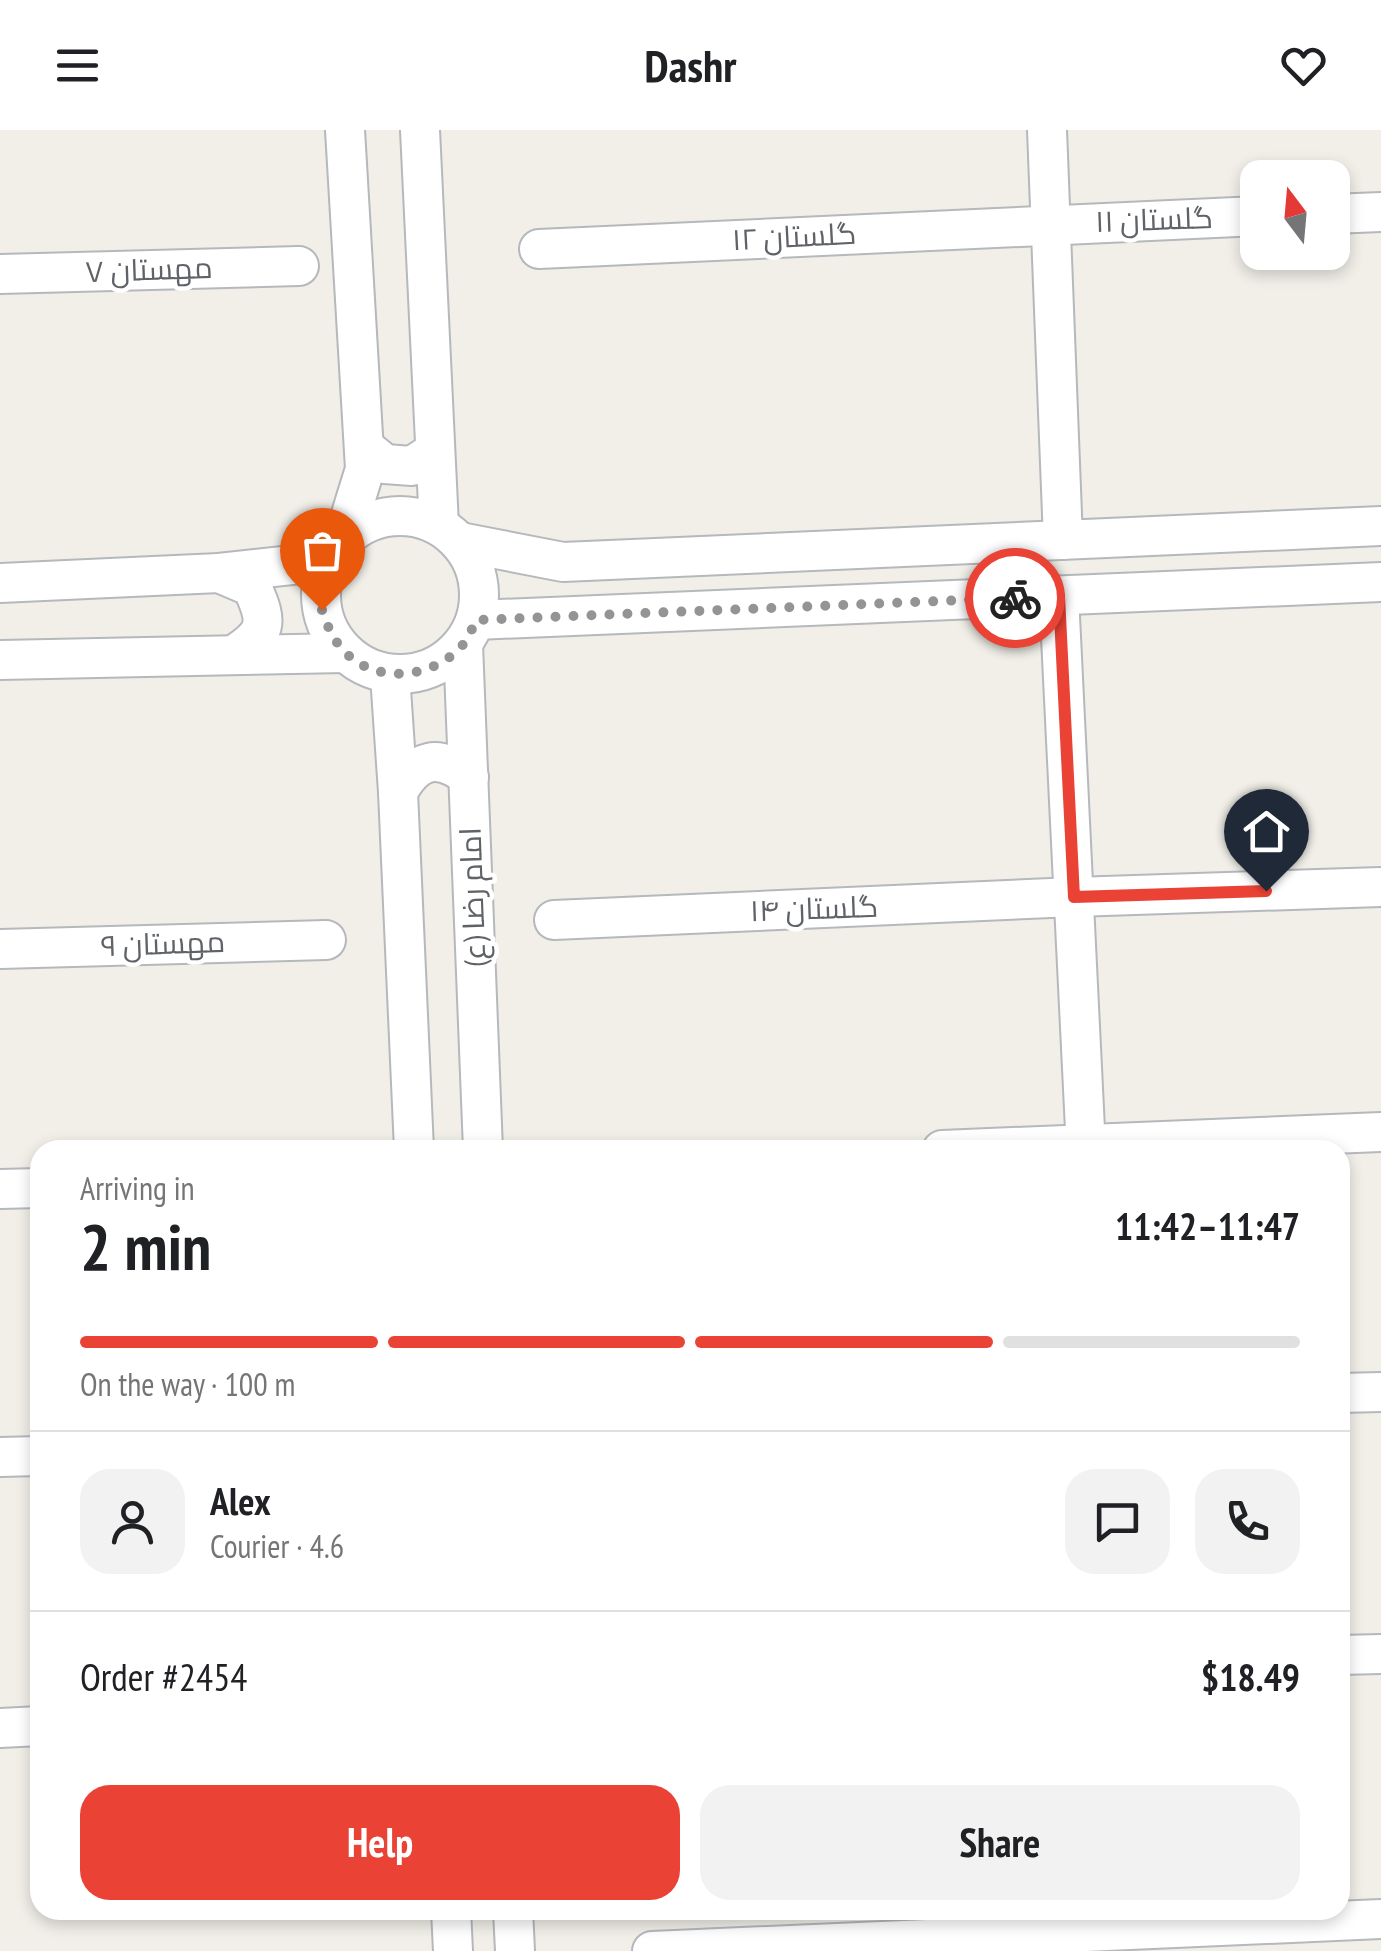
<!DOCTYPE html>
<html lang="en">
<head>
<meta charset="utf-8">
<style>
  :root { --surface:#fff; --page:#f2f2f2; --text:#202124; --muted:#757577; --line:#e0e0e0; --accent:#ea4335 }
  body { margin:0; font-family:"PT Sans Narrow",Cairo,sans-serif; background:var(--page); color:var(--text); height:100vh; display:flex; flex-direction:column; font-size:38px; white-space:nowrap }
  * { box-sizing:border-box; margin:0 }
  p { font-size:32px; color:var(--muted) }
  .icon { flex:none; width:55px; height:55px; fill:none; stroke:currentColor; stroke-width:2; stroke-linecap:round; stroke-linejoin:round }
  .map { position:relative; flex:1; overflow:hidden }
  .side { position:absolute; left:30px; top:1010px; width:1320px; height:780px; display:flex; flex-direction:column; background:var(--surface); border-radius:30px; box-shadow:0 5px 15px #0003 }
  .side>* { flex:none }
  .needle { width:65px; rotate:344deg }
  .tools { position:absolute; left:1240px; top:30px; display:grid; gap:20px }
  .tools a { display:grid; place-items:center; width:110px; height:110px; border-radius:20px; background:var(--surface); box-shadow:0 5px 15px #0003; font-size:50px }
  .pin { position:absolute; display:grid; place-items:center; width:85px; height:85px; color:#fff; margin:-102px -42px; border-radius:50% 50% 50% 0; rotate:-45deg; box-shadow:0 0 10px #0007 }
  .pin .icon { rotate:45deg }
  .courier { position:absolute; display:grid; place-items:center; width:100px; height:100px; margin:-50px; border:8px solid #ea4335; border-radius:50%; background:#fff; color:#222; box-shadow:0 2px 12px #0007 }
  .head em { font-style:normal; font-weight:600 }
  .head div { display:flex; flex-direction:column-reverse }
  .head { display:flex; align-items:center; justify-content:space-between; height:170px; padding:0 50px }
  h1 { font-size:65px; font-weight:600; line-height:75px }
  .bar { display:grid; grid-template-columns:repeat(4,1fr); gap:15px 10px; align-content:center; height:120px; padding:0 50px }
  .bar i { height:12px; border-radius:8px; background:var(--line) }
  .bar .selected { background:var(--accent) }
  .bar p { grid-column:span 4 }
  .line { display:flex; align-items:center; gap:25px; padding:0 50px; border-top:2px solid var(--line) }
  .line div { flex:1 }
  .round { display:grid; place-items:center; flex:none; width:105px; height:105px; border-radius:30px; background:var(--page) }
  .button { display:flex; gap:20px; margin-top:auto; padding:20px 50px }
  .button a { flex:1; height:115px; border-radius:30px; background:var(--accent); color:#fff; font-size:40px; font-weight:600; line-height:115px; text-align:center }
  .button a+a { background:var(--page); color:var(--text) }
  header { display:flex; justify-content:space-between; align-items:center; height:130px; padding:0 50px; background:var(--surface); font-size:45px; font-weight:600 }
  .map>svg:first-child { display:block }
  .green { fill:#c5e8c5 }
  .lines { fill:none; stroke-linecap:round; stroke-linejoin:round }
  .minor-casing { stroke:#b5b8bc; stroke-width:42 }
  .minor { stroke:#fff; stroke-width:38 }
  .done { stroke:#929495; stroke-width:10; stroke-dasharray:0 18 }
  .route { stroke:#ea4335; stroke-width:12 }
  .labels { text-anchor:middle; stroke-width:9; stroke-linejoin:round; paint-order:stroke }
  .street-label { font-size:30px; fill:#5f6368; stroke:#fff }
</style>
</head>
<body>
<header><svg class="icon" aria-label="menu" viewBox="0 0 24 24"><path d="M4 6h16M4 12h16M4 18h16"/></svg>Dashr<svg class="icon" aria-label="heart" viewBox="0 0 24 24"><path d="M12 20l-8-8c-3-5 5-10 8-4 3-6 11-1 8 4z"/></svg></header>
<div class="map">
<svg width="1381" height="1821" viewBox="0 0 1381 1821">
  <rect width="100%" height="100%" fill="#f1efe8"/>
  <polygon class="green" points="1009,1780 1099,1780 1100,1781 1010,1788"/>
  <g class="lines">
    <defs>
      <g id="minor">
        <polyline points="420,0 439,396"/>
        <polyline points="1047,0 1063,410"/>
        <polyline points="1332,84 1381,82"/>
        <polyline points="539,119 1258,86"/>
        <polyline points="0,144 299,136"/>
        <polyline points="364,317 385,334 412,336 435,321"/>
        <circle cx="400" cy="465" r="79"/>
        <polyline points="343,410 365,339 345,0"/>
        <polyline points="460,412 563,432 1381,396"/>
        <path d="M219,443L252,457C269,494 267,503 234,525"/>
        <polyline points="0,453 219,443 329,431"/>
        <polyline points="1059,466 1086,1020"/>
        <polyline points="476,490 1381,452"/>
        <polyline points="463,514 483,1020"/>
        <polyline points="0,530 345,523"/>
        <polyline points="390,545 398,662 414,1020"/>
        <path d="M398,662C417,628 438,623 469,647"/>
        <polyline points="554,790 1074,767 1381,757"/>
        <polyline points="0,819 326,810"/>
        <polyline points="942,1020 1381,1002"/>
        <polyline points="0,1059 40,1058"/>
        <polyline points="1340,1263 1381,1262"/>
        <polyline points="0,1327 40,1326"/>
        <polyline points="1340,1525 1381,1524"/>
        <polyline points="0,1598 40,1596"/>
        <polyline points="451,1780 453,1821"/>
        <polyline points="513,1780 515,1821"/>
        <polyline points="652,1821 1381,1789"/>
      </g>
    </defs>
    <use href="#minor" class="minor-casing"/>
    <use href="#minor" class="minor"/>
  </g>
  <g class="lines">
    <path class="done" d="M322,480C327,495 332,508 343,520C375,555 431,549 461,517C468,509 472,499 476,490L1015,468"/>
    <polyline class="route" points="1015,468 1059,466 1074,767 1266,761"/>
  </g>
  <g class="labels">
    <g class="street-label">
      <text transform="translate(1154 90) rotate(-2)" y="10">گلستان ۱۱</text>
      <text transform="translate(794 107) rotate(-3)" y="10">گلستان ۱۲</text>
      <text transform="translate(149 140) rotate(-2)" y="10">مهستان ۷</text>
      <text transform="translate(473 767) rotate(-92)" y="10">امام رضا (ع)</text>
      <text transform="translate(814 779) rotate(-2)" y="10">گلستان ۱۴</text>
      <text transform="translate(163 814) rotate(-2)" y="10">مهستان ۹</text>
    </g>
  </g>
</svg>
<div class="tools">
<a><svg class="needle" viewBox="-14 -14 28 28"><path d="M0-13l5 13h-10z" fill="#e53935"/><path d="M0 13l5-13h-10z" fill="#757577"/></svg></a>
</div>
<div class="pin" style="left:322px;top:480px;background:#ea580c"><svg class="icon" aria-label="bag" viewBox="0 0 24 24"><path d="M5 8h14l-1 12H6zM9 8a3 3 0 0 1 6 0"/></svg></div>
<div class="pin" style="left:1266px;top:761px;background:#1f2937"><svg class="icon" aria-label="home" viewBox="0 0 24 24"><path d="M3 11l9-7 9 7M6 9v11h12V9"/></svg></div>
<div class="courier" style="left:1015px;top:468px"><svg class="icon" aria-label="bike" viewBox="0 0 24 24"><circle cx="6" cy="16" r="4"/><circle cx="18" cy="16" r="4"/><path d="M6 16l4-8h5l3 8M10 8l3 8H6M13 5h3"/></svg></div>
<section class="side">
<div class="head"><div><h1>2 min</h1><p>Arriving in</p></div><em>11:42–11:47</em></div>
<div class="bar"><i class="selected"></i><i class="selected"></i><i class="selected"></i><i></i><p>On the way · 100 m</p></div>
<div class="line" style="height:180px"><a class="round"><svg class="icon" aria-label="person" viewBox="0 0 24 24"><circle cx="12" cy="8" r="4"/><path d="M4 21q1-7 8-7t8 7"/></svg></a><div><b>Alex</b><p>Courier · 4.6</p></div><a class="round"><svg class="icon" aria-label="chat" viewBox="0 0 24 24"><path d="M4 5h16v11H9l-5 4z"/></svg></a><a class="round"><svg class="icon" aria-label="phone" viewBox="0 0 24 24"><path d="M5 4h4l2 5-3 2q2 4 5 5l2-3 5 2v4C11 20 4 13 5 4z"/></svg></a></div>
<div class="line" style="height:130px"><div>Order #2454</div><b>$18.49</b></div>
<div class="button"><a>Help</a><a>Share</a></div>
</section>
</div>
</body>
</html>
